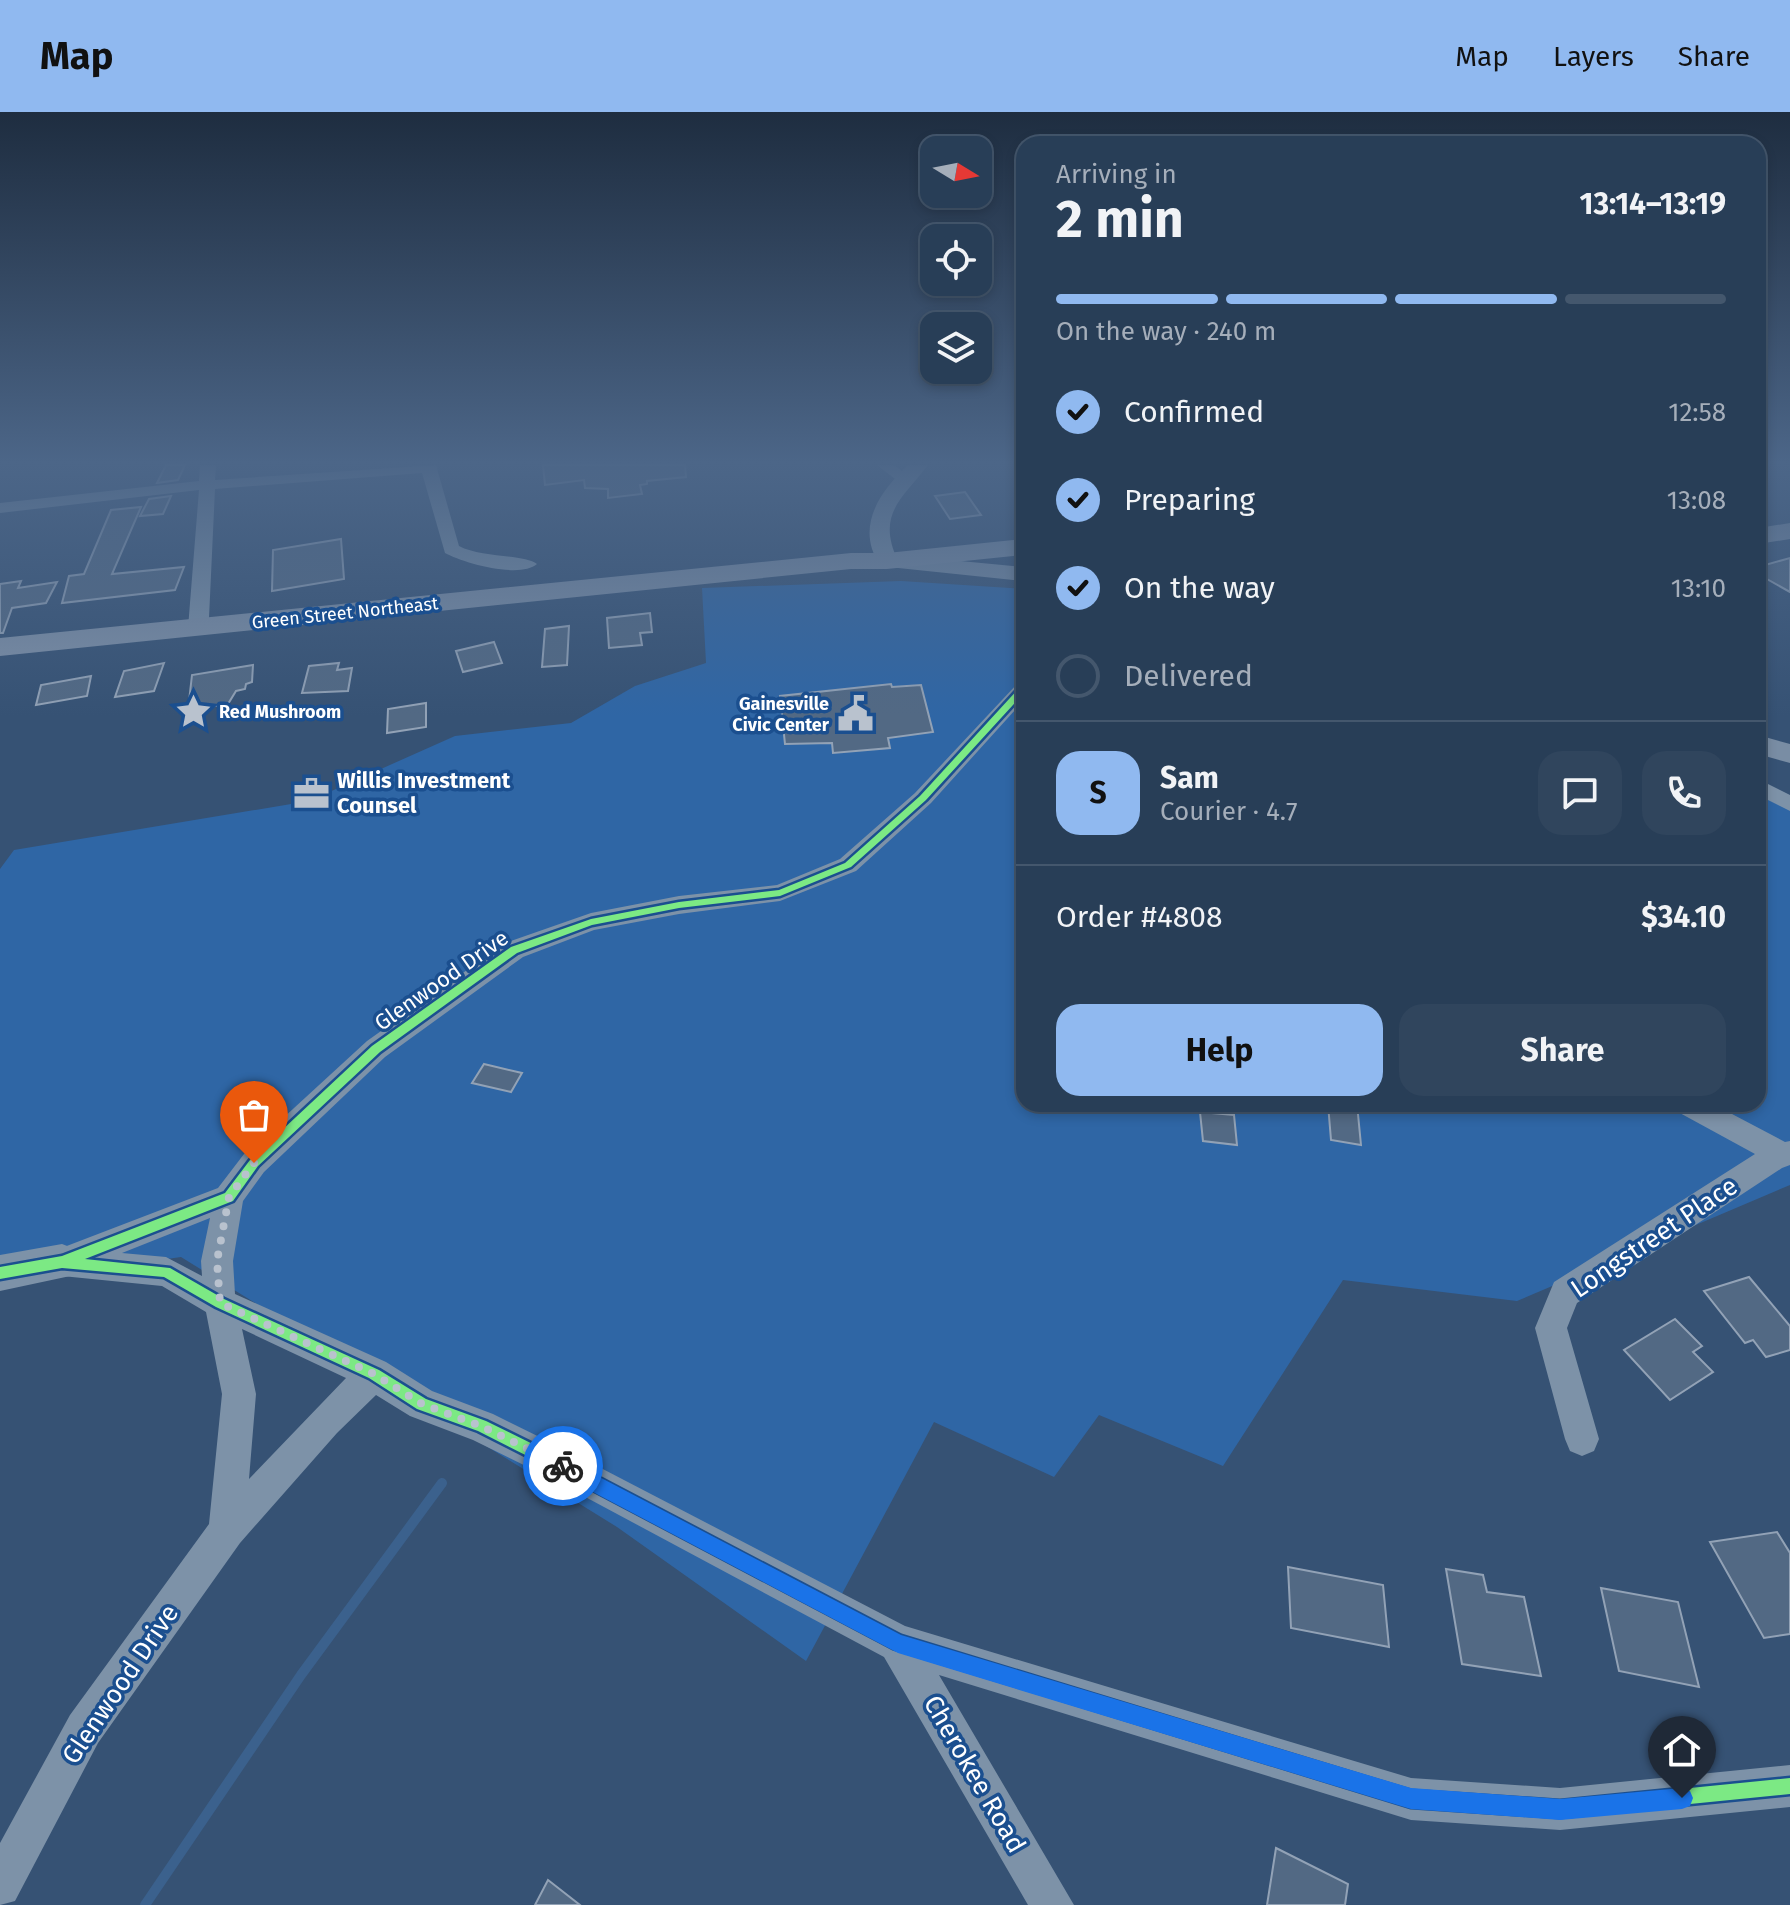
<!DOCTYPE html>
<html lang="en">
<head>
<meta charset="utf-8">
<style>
  :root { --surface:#283e57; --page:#30455d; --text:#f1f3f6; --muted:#a5aeba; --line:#44576d; --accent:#90b9f0 }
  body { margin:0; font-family:"Fira Sans",sans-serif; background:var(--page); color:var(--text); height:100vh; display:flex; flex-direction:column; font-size:30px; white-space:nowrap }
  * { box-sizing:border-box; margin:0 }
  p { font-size:26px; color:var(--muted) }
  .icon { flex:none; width:44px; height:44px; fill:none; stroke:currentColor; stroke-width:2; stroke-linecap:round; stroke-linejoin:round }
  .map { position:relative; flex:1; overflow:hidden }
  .panel { position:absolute; left:1016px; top:24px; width:750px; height:976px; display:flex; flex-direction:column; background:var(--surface); border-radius:24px; box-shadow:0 4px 12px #0003,0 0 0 2px var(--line) }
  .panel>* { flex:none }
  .needle { width:52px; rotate:100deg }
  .controls { position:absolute; left:920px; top:24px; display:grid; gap:16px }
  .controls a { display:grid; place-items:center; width:72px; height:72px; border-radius:16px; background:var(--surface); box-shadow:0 4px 12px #0003,0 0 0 2px var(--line); font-size:40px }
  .pin { position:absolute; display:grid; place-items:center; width:68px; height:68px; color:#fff; margin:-82px -34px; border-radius:50% 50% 50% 0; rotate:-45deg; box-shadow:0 0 8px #0007 }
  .pin .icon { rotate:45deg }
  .courier { position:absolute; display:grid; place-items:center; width:80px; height:80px; margin:-40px; border:6px solid #1a73e8; border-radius:50%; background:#fff; color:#222; box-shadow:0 2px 10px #0007 }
  .summary em { font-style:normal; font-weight:700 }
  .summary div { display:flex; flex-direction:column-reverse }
  .summary { display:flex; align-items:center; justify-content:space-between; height:136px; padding:0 40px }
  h1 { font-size:52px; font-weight:700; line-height:60px }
  .bar { display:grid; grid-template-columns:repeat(4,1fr); gap:12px 8px; align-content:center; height:96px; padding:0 40px }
  .bar i { height:10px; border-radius:6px; background:var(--line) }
  .bar .selected { background:var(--accent) }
  .bar p { grid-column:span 4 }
  .line { display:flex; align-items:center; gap:20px; padding:0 40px; border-top:2px solid var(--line) }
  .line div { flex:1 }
  .round { display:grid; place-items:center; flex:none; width:84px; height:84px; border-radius:24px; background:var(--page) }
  ol { padding:0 40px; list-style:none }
  li { display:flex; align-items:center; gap:24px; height:88px }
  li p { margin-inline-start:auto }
  li .icon { padding:8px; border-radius:50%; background:var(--accent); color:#111; stroke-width:4 }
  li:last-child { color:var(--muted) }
  li i { width:44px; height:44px; border:4px solid var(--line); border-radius:50% }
  .action { display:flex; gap:16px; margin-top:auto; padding:16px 40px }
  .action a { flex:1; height:92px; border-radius:24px; background:var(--accent); color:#111; font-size:32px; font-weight:700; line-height:92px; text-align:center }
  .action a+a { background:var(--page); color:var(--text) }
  header { display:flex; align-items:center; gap:48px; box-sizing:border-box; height:112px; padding:0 40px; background:var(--accent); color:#111 }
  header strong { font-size:38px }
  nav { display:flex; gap:44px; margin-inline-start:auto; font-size:28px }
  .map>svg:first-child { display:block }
  .green { fill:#2f66a5 }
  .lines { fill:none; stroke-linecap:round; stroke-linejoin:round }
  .stream { stroke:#3b618d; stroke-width:10 }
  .building { fill:#526984; stroke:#92a2b6; stroke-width:2 }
  .minor { fill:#7d92a8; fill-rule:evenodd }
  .tertiary { fill:#7d92a8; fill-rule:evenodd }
  .secondary { fill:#798da4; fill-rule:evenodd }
  .trunk { fill:#7e90a7; fill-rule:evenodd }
  .cycleway-casing { stroke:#1b4f8f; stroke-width:5 }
  .cycleway { fill:#7ce984; fill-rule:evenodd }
  .route { fill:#1a73e8 }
  .done { stroke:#b9c2ce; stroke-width:8; stroke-dasharray:0 14.4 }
  .labels { text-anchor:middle; stroke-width:7; stroke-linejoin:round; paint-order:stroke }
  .far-street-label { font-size:18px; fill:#fff; stroke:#1b4f8f }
  .far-poi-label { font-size:18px; font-weight:bold; fill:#fff; stroke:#1b4f8f; text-anchor:end }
  .poi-label { font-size:22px; font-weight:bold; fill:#fff; stroke:#1b4f8f; text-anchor:start }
  .street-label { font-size:22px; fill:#fff; stroke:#1b4f8f }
  .near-street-label { font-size:26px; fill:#fff; stroke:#1b4f8f }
</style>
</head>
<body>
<header>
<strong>Map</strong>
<nav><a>Map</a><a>Layers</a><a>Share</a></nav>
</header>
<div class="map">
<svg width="1790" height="1793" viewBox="0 0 1790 1793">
  <rect width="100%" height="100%" fill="#365274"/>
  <polygon class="green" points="901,469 1024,477 1024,992 1758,992 1758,678 1790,697 1790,1073 1517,1189 1343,1168 1223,1354 1099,1303 1054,1365 934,1310 806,1549 617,1415 181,1145 0,1171 0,757 14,738 309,689 455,624 571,611 635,574 706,551 702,476"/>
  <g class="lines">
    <polyline class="stream" points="145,1793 301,1563 442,1371"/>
  </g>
  <g class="building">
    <polygon points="166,353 185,353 178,368 157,371"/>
    <polygon points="543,353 685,353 686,365 647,369 647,372 640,373 642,382 608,386 608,377 585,376 584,368 545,373"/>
    <polygon points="965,380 981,403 950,407 935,384"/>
    <polygon points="171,384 163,402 140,404 149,387"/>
    <polygon points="141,395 112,462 184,455 175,478 62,491 69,464 84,462 111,398"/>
    <polygon points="341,427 344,467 272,479 273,438"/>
    <polygon points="1790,446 1790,480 1758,462 1758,455"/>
    <polygon points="21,469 18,476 57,470 46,491 12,496 3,521 0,521 0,472"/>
    <polygon points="650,501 652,520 640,521 642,533 609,536 607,506"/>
    <polygon points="569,514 567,553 542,555 545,517"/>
    <polygon points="494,530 502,551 463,560 456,539"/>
    <polygon points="164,551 154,579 115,585 124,559"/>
    <polygon points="339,551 337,558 352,556 348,579 302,581 309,554"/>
    <polygon points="253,553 252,570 246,572 245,577 236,579 228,592 188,598 192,563"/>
    <polygon points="91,564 87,584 36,593 41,573"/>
    <polygon points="891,572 892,575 921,573 933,620 888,626 890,636 833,641 832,631 785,632 780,584"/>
    <polygon points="426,591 426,615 387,621 388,597"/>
    <polygon points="484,952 522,961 511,980 472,971"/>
    <polygon points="1328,992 1357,992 1361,1033 1331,1028"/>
    <polygon points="1200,1000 1234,1003 1237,1033 1203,1029"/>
    <polygon points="1749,1165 1790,1214 1790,1238 1766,1245 1753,1228 1745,1231 1704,1179"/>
    <polygon points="1675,1207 1702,1234 1693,1240 1713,1260 1670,1288 1624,1238"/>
    <polygon points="1777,1420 1790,1441 1790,1522 1764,1526 1710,1430"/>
    <polygon points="1288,1455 1383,1473 1389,1535 1291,1516"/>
    <polygon points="1446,1457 1483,1463 1487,1480 1524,1485 1541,1564 1462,1552"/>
    <polygon points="1601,1476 1678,1490 1699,1575 1619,1559"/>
    <polygon points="1276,1736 1348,1772 1345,1793 1267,1793"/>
    <polygon points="548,1768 580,1793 535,1793"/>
  </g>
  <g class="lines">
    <g class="minor">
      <path d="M200,353H216L215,368L436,353L459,434C481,446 525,442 537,452C520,467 463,451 445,441L422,361L215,377L209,506L204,520L197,522L188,516L199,378L0,401V391L199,369Z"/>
      <polygon points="877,353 894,353 912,367 909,370 899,370"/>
      <path d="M1024,570V588L931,691L856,759L780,789L679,802L594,818L523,845L385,945L264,1060L243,1089L233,1149L235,1182L386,1250L432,1279L493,1302L572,1341L905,1514L1411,1666L1560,1676L1790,1653V1695L1560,1718L1411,1708L939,1563L1074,1793H1028L884,1545L548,1365L473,1328L410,1304L376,1283L337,1321L240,1431L98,1631L15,1789L0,1793V1731L70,1603L209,1412L222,1282L206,1200L162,1174L62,1164L51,1160L46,1150L51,1140L218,1076L244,1042L367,929L505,831L591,801L679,784L777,773L840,747L915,681L1017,572ZM210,1106L201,1149L202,1164L166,1145L122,1141ZM242,1217L346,1266L249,1367L256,1282Z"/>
      <polygon points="1758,667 1790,683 1790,699 1758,683"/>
      <polygon points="1674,992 1713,992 1785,1030 1790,1029 1790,1053 1782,1056 1577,1191 1567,1216 1599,1327 1594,1339 1582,1344 1570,1339 1565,1327 1535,1216 1554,1170 1755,1042 1678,1000"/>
    </g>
    <g class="tertiary">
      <path d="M908,353H928C902,387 876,402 898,449L887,455L880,453C855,416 879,380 908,353Z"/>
      <polygon points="62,1132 75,1137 81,1150 75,1163 0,1179 0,1143"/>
    </g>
    <g class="secondary">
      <polygon points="887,442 1024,455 1024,469 879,454 875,449 879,444"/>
      <polygon points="1758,623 1790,632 1790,651 1758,642"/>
    </g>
    <g class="trunk">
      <polygon points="1790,411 1790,427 1758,432 1758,416"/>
      <polygon points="1024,427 1024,443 887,457 851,457 0,544 0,526 851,441 887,441"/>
    </g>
    <defs>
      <polygon id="cycleway" points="1021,574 1024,574 1024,581 926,688 851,755 780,784 679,796 592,813 517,841 380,940 258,1054 233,1089 85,1147 170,1156 224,1187 379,1258 426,1287 486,1309 565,1348 901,1524 1411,1679 1560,1689 1790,1666 1790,1682 1560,1705 1411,1695 893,1536 555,1358 478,1319 417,1297 369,1266 216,1195 164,1165 62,1156 0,1167 0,1155 62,1144 225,1081 250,1048 372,934 511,835 591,807 679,790 779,778 845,751 920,684"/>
    </defs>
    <use href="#cycleway" class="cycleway-casing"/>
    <use href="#cycleway" class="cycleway"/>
  </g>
  <linearGradient id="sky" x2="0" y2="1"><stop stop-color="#1e2d40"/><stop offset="0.58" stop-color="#4c6688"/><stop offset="1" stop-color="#4c6688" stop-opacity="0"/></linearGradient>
  <rect width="1790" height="604" fill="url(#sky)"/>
  <polygon class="route" points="563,1346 901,1523 1411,1676 1560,1687 1682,1676 1690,1679 1693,1686 1690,1694 1682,1697 1560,1708 1411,1697 898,1541 557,1361 554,1354 557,1348"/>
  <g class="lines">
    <polyline class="done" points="254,1051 229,1085 217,1149 220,1191 374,1262 422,1292 481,1314 563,1354"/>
  </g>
  <defs>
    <symbol id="sight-bare" viewBox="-9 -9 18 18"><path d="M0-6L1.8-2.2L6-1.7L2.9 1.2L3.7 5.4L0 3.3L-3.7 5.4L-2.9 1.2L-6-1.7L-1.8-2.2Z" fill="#b9c2ce" stroke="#1b4f8f" stroke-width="2.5" paint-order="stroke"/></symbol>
    <symbol id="civic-bare" viewBox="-9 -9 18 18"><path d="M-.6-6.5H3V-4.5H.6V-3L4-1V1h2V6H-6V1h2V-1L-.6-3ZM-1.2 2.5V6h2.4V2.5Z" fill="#b9c2ce" stroke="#1b4f8f" stroke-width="2.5" paint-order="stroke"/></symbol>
    <symbol id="office-bare" viewBox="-9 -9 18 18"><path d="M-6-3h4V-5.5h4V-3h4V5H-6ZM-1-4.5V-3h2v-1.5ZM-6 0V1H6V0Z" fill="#b9c2ce" stroke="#1b4f8f" stroke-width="2.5" paint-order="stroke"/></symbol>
  </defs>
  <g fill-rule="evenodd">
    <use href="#sight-bare" x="168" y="574" width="51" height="51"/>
    <use href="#civic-bare" x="830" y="576" width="51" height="51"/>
    <use href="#office-bare" x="286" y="656" width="51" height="51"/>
  </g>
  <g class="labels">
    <g class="far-street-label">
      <text transform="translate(345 501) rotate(-6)" y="6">Green Street Northeast</text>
    </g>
    <g class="far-poi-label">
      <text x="829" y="598">Gainesville<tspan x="829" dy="21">Civic Center</tspan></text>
      <text x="219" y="606" text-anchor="start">Red Mushroom</text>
    </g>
    <g class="poi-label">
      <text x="337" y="676">Willis Investment<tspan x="337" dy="25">Counsel</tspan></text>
    </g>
    <g class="street-label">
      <text transform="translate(441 868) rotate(-35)" y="8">Glenwood Drive</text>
    </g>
    <g class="near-street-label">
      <text transform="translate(1654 1125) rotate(-34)" y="9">Longstreet Place</text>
      <text transform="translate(120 1572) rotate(-56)" y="9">Glenwood Drive</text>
      <text transform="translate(975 1662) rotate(60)" y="9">Cherokee Road</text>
    </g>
  </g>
</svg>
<div class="controls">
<a><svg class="needle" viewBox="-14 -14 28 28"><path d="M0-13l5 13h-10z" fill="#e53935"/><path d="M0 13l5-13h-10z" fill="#a5aeba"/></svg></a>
<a><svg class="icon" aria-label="locate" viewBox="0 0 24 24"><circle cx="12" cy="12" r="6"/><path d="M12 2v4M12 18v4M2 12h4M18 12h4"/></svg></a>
<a><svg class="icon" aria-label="layers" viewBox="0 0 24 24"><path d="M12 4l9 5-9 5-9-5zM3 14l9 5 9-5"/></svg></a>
</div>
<div class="pin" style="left:254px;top:1051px;background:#ea580c"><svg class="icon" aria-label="bag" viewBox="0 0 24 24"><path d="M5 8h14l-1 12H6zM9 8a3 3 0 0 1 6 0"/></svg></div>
<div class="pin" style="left:1682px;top:1686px;background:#1f2937"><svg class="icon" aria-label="home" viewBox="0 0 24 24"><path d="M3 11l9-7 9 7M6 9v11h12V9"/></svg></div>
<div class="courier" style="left:563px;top:1354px"><svg class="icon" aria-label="bike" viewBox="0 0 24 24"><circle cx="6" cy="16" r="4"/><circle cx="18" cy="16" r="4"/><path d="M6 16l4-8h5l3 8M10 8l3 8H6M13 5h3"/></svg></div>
<section class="panel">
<div class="summary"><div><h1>2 min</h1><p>Arriving in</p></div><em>13:14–13:19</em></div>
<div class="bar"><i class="selected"></i><i class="selected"></i><i class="selected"></i><i></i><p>On the way · 240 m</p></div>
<ol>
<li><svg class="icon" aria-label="check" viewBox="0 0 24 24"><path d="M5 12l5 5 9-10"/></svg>Confirmed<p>12:58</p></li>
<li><svg class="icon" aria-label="check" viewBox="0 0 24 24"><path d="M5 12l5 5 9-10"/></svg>Preparing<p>13:08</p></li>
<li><svg class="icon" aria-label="check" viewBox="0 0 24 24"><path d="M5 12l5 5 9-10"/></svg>On the way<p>13:10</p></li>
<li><i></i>Delivered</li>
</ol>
<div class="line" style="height:144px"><b class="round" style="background:var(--accent);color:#111">S</b><div><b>Sam</b><p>Courier · 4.7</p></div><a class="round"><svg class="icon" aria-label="chat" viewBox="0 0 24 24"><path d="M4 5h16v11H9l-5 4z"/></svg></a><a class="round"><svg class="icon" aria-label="phone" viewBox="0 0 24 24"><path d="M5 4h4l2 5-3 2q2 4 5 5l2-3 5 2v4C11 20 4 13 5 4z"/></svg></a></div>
<div class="line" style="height:104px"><div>Order #4808</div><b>$34.10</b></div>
<div class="action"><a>Help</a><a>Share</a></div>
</section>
</div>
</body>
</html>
